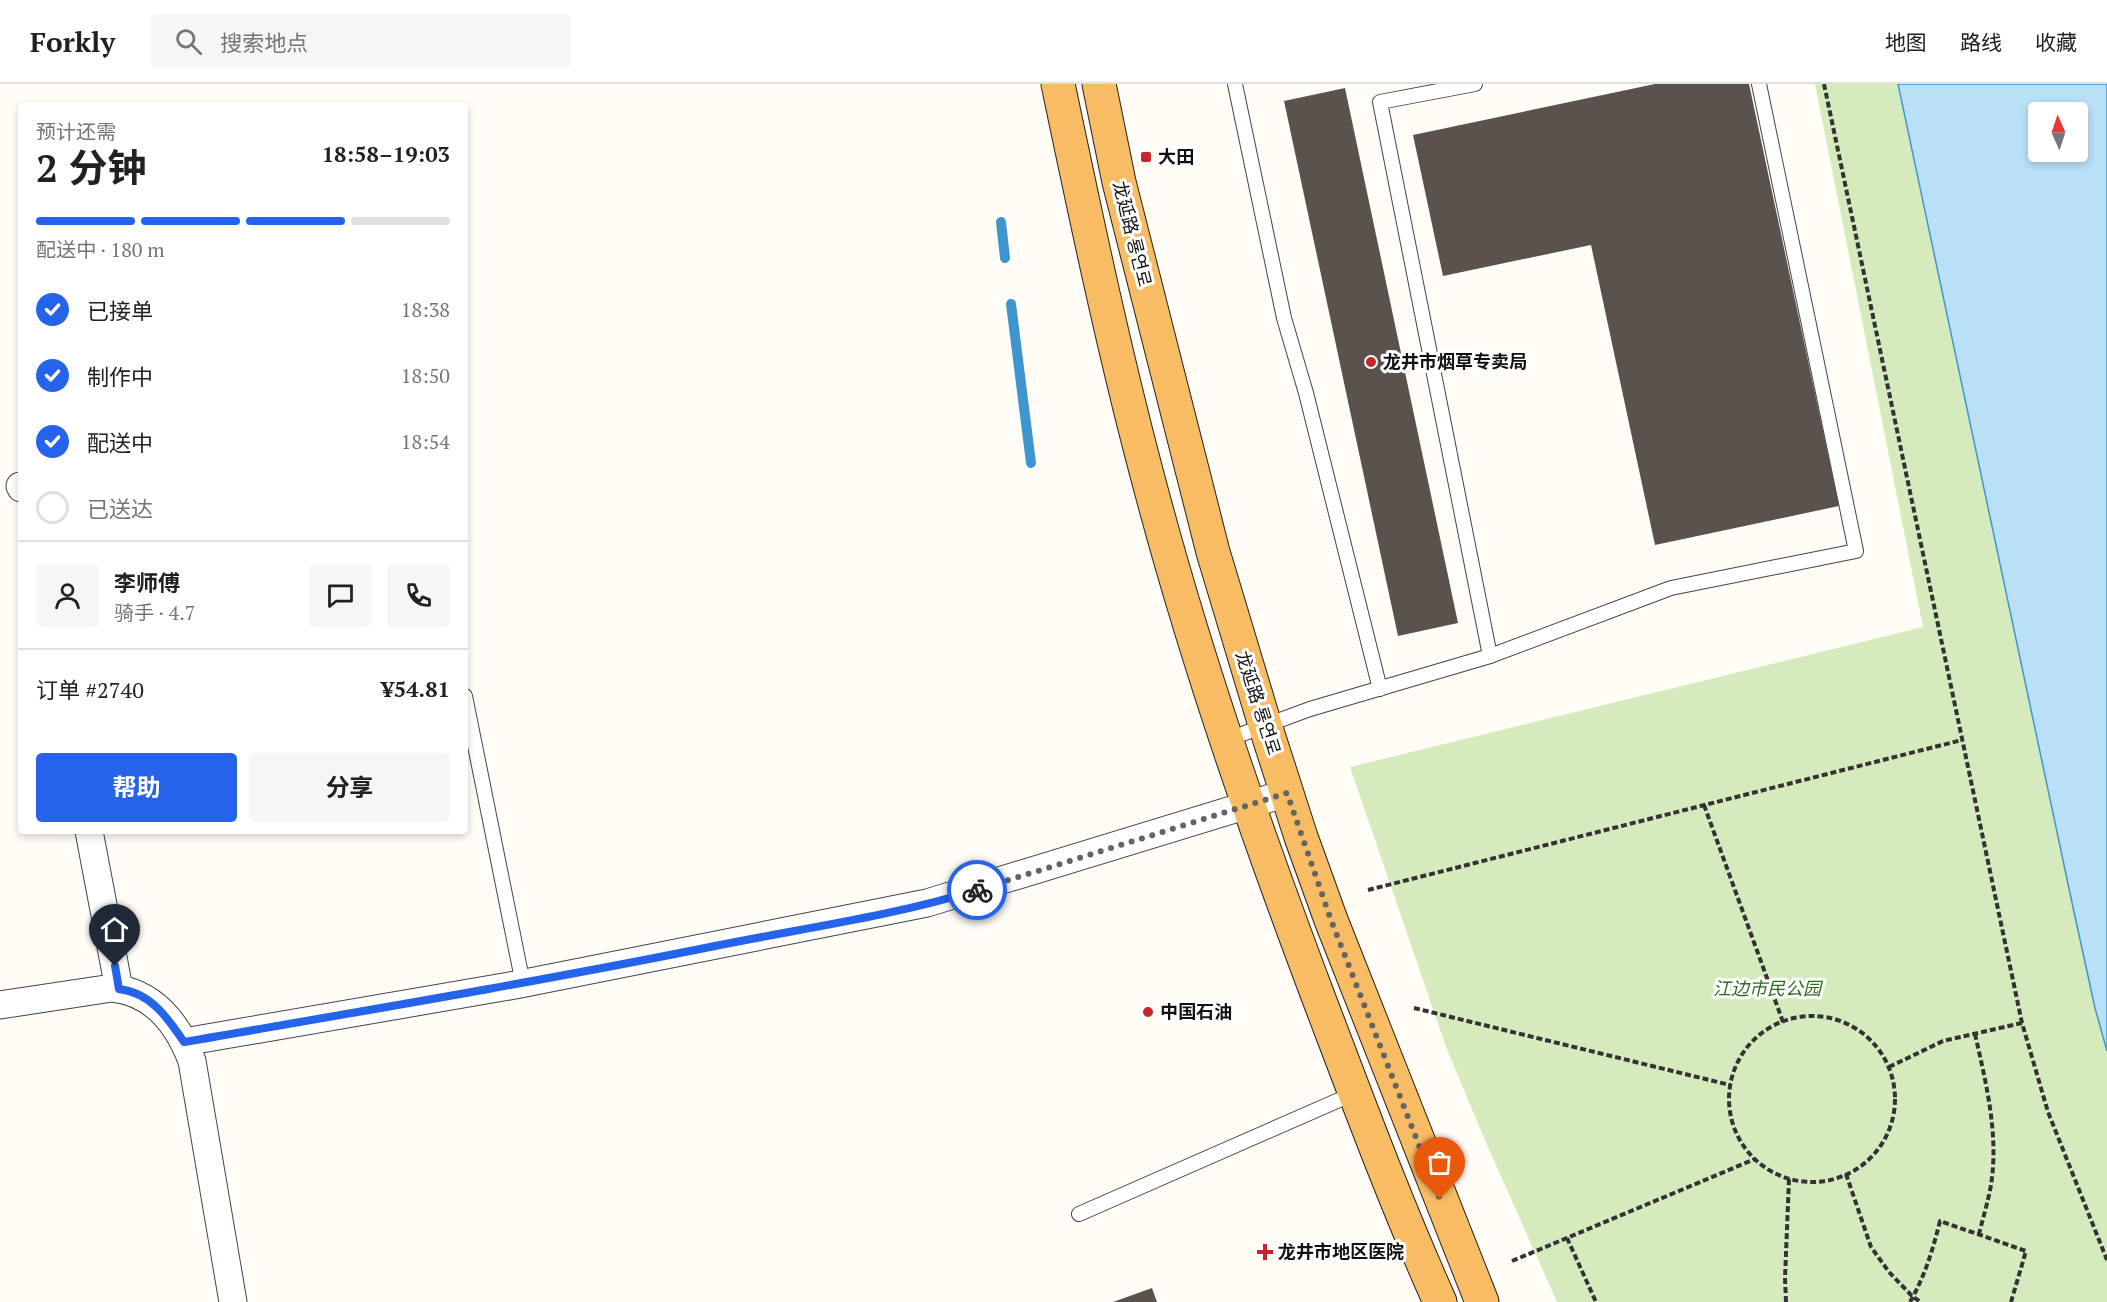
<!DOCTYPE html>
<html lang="zh">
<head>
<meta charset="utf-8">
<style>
  :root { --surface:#fff; --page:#f6f6f6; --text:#202124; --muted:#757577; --line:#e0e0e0; --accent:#2563eb }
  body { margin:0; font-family:"PT Serif","Noto Sans SC","Noto Sans KR",serif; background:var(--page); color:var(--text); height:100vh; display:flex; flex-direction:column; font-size:22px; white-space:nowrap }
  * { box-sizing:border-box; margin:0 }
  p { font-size:20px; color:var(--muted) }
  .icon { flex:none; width:33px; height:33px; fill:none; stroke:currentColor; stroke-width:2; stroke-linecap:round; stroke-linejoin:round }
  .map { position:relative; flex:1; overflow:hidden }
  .drawer { position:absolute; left:18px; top:18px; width:450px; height:732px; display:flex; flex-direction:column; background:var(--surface); border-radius:6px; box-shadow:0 3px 9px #0003 }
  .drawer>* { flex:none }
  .needle { width:39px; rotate:357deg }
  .fabs { position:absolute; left:2028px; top:18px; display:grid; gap:12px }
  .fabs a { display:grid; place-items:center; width:60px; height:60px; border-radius:6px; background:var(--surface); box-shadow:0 3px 9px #0003; font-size:30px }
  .pin { position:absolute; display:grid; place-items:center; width:51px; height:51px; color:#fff; margin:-62px -26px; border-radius:50% 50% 50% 0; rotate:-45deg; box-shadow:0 0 6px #0007 }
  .pin .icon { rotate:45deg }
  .courier { position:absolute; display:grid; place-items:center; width:60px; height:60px; margin:-30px; border:4px solid #2563eb; border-radius:50%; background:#fff; color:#222; box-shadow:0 2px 8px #0007 }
  .head em { font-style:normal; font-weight:700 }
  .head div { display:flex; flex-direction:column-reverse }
  .head { display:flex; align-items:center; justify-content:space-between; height:102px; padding:0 18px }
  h1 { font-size:39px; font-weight:700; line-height:45px }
  .bar { display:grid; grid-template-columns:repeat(4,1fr); gap:9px 6px; align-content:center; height:72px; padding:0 18px }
  .bar i { height:8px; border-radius:4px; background:var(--line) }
  .bar .active { background:var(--accent) }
  .bar p { grid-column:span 4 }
  .line { display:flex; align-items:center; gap:15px; padding:0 18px; border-top:2px solid var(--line) }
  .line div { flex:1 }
  .round { display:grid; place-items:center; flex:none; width:63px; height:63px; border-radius:6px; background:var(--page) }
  ol { padding:0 18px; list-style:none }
  li { display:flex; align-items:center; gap:18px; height:66px }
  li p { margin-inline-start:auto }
  li .icon { padding:6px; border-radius:50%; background:var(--accent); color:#fff; stroke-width:4 }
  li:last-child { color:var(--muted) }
  li i { width:33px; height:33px; border:3px solid var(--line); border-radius:50% }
  .button { display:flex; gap:12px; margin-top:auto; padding:12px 18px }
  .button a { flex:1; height:69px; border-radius:6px; background:var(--accent); color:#fff; font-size:24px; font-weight:700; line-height:69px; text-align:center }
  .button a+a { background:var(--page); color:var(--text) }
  header { display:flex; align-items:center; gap:36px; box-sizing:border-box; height:84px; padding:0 30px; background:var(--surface); border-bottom:2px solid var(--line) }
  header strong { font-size:28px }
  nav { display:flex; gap:33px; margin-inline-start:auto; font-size:21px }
  .search { width:420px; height:54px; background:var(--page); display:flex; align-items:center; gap:15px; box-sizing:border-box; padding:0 21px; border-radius:6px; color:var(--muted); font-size:22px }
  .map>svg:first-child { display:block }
  .green { fill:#d5ebbd }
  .water { fill:#b9e0f7; stroke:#3f96cf; stroke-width:1.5; fill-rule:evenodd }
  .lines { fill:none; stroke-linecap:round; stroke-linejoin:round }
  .stream { stroke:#3f96cf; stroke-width:10 }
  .building { fill:#5a524d }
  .service-casing { stroke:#444; stroke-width:16 }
  .minor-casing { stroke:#444; stroke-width:29 }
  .trunk-casing { stroke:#222; stroke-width:35 }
  .path { stroke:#333; stroke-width:4; stroke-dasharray:6 3; stroke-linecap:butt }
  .service { stroke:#fff; stroke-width:14 }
  .minor { stroke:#fff; stroke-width:27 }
  .trunk { stroke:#f7bc64; stroke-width:33 }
  .done { stroke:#646461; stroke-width:6; stroke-dasharray:0 10.8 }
  .route { stroke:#2563eb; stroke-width:8 }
  .poi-dot { fill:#c4262e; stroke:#fff; stroke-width:2 }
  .labels { text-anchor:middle; stroke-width:6; stroke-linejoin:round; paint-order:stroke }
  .poi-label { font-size:18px; font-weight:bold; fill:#111; stroke:#fff; text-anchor:start }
  .street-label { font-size:18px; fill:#111; stroke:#fff }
  .park-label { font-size:18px; font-style:italic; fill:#2f6b1f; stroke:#fff }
</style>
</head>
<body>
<header>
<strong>Forkly</strong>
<div class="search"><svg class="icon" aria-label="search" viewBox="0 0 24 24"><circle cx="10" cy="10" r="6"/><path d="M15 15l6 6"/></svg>搜索地点</div>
<nav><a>地图</a><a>路线</a><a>收藏</a></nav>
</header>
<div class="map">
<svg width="2107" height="1218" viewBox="0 0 2107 1218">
  <rect width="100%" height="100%" fill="#fffdf5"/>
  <polygon class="green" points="1815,0 1898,0 2074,828 2095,924 2107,967 2107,1218 1557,1218 1487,1061 1446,963 1350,683 1923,543"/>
  <path class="water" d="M1898,0H2107V967L2095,924L2074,828ZM2038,28H2078V68H2038Z"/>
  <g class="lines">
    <g class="stream">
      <polyline points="1001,138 1005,174"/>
      <polyline points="1011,220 1031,379"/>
    </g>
  </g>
  <g class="building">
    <polygon points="1655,0 1749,0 1839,422 1655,461 1591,161 1443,192 1413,51"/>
    <polygon points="1345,4 1458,539 1398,552 1284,17"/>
    <polygon points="1152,1204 1157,1218 1113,1218"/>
  </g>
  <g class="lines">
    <defs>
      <g id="service">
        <polyline points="1235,0 1284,234 1306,309 1380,605"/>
        <polyline points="1475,0 1380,18 1490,572"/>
        <polyline points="465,612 523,900"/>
        <polyline points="1226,656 1310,625 1490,572 1671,504 1856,467 1759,0"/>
        <polyline points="1079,1130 1355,1009"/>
      </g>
      <g id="minor">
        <polyline points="20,402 21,404"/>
        <polyline points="89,747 119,905"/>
        <path d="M0,921L112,904C153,908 178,940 192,977L233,1218"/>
        <polyline points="184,958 515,901 927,819 1287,709"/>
      </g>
      <g id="trunk">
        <path d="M1058,0C1087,138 1116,277 1153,413C1199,585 1258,753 1321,920C1359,1020 1396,1120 1440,1218"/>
        <polyline points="1099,0 1119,98 1213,468 1265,641 1301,753 1331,836 1482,1218"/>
      </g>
    </defs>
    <use href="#service" class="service-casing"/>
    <use href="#minor" class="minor-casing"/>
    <use href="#trunk" class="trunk-casing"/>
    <g class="path">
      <polyline points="1824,0 2022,939 2048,1028 2107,1176"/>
      <polyline points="1704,721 1783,938"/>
      <polyline points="1368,806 1962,656"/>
      <polyline points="1414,924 1730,1001"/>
      <circle cx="1812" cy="1015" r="83"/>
      <path d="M1975,950C1986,999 1999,1050 1991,1101C1988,1118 1983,1134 1979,1150"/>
      <polyline points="1889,983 1943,957 2022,939"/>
      <polyline points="1846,1090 1871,1163 1889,1188 1913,1213 1921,1218"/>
      <polyline points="1567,1154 1596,1218"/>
      <polyline points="1512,1177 1755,1075"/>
      <polyline points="1786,1218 1785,1194 1789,1095"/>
      <path d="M1910,1218C1925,1192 1933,1165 1940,1137L2026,1167L2011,1218"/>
    </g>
    <use href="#service" class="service"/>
    <use href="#minor" class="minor"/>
    <use href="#trunk" class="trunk"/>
  </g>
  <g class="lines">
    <polyline class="done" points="977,806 1287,709 1331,836 1440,1115"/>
    <path class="route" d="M115,882L119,905C151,909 167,933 184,958C363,927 542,897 720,861C805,844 893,832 977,806"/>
  </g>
  <g class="poi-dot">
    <rect x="1140" y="67" width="12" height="12" rx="3"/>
    <circle cx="1371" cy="278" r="6"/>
    <circle cx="1148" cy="928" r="6"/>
    <path d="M1262 1159h6v6h6v6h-6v6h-6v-6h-6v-6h6z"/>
  </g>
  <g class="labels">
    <g class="poi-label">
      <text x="1158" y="79">大田</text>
      <text x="1383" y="284">龙井市烟草专卖局</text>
      <text x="1160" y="934">中国石油</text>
      <text x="1278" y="1174">龙井市地区医院</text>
    </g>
    <g class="street-label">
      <text transform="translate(1132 150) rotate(76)" y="6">龙延路 룡연로</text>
      <text transform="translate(1258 619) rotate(72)" y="6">龙延路 룡연로</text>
    </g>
    <g class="park-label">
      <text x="1767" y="911">江边市民公园</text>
    </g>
  </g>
</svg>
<div class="fabs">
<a><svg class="needle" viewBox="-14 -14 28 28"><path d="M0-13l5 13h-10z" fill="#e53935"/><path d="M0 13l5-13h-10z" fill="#757577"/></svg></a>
</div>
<div class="pin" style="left:1440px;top:1115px;background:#ea580c"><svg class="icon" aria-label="bag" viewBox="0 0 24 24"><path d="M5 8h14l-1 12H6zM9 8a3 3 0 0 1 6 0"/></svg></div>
<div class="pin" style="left:115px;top:882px;background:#1f2937"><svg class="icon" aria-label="home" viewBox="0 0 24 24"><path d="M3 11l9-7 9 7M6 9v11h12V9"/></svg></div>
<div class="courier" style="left:977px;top:806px"><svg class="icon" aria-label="bike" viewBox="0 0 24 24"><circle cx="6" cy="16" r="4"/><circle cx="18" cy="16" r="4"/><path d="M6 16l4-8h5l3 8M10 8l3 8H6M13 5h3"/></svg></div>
<section class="drawer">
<div class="head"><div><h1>2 分钟</h1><p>预计还需</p></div><em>18:58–19:03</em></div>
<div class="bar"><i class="active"></i><i class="active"></i><i class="active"></i><i></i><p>配送中 · 180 m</p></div>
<ol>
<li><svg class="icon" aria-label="check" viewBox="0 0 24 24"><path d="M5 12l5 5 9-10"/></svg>已接单<p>18:38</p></li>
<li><svg class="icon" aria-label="check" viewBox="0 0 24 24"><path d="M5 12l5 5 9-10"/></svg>制作中<p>18:50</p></li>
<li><svg class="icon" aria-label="check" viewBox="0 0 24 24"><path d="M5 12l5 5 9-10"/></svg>配送中<p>18:54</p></li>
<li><i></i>已送达</li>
</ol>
<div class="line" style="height:108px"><a class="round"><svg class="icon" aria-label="person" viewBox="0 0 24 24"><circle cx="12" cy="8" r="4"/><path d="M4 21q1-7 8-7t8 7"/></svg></a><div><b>李师傅</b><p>骑手 · 4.7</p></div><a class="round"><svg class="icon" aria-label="chat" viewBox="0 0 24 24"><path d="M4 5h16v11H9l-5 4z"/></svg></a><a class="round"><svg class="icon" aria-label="phone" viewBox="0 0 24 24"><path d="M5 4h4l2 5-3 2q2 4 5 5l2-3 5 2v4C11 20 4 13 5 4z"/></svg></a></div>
<div class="line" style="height:78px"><div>订单 #2740</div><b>¥54.81</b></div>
<div class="button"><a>帮助</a><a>分享</a></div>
</section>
</div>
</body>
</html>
